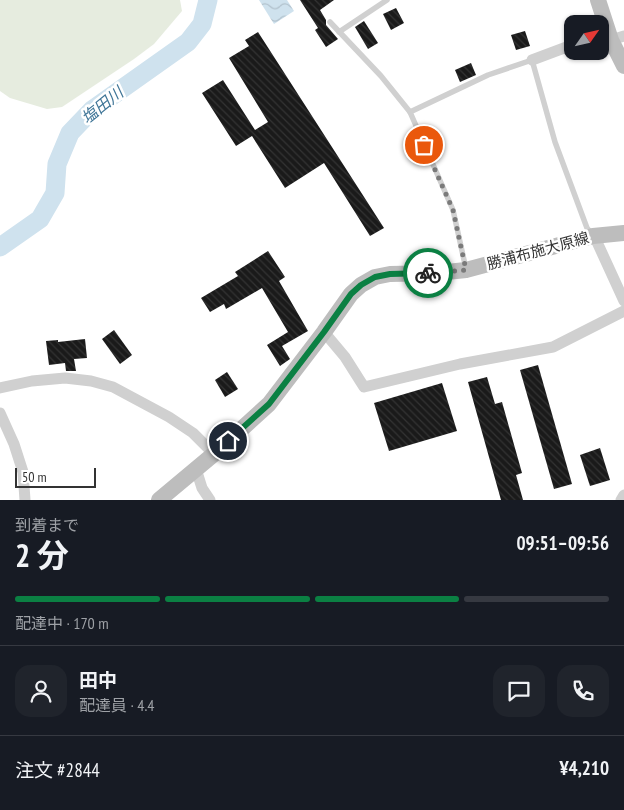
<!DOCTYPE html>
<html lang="ja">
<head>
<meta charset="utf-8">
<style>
  :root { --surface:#171b24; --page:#20242c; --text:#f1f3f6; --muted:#9ea1a6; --line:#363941; --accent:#0b8043 }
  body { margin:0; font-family:"PT Sans Narrow","Noto Sans JP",sans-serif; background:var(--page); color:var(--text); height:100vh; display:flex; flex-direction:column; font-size:19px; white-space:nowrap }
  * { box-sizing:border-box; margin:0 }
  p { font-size:16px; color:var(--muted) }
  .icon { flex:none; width:28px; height:28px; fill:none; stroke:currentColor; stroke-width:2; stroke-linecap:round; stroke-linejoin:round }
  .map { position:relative; height:500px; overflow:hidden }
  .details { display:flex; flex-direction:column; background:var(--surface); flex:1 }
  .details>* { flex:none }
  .needle { width:32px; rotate:56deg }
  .fabs { position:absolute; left:564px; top:15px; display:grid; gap:10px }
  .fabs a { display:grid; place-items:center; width:45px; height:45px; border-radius:10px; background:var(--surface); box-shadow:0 1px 4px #0004; font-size:25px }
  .scale { position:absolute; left:15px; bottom:12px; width:81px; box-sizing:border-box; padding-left:5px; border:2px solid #333; border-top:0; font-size:14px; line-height:18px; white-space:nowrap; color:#333; -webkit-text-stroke:4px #fff; paint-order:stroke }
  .pin { position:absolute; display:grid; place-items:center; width:42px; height:42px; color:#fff; margin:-21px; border:2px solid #fff; border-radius:50%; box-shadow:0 1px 5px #0007 }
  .courier { position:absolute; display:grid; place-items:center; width:50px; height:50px; margin:-25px; border:4px solid #0b8043; border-radius:50%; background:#fff; color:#222; box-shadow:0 1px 6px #0007 }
  .head em { font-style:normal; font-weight:700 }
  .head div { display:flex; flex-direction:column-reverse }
  .head { display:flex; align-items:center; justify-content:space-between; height:85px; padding:0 15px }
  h1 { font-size:32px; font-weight:700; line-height:38px }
  .bar { display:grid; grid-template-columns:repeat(4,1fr); gap:8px 5px; align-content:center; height:60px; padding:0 15px }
  .bar i { height:6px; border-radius:4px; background:var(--line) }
  .bar .current { background:var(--accent) }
  .bar p { grid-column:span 4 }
  .line { display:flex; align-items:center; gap:12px; padding:0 15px; border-top:1px solid var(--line) }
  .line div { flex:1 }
  .round { display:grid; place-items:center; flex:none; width:52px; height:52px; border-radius:15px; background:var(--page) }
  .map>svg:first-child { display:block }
  .green { fill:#e6ecdf }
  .water { fill:url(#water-waves) }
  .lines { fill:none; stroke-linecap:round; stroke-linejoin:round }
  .river { stroke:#cfe2ee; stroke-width:19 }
  .building { fill:url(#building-back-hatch) }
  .service { stroke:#d0d0d0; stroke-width:5.5 }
  .minor { stroke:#d0d0d0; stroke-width:11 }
  .secondary { stroke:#bdbdbd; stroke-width:16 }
  .done { stroke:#7a7a7a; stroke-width:5; stroke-dasharray:0 9 }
  .route { stroke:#0b8043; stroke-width:6 }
  .labels { text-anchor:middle; stroke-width:5; stroke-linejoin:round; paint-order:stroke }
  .street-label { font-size:15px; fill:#333; stroke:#fff }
  .water-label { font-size:16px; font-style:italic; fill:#3f7597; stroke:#fff }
</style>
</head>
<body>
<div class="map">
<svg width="624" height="500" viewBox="0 0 624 500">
  <defs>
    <pattern id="water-waves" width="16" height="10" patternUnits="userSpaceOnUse" patternTransform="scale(1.25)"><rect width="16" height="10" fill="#cfe2ee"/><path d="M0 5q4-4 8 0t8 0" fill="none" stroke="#b2c2cd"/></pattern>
    <pattern id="building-back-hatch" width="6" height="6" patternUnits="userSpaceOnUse" patternTransform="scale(1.25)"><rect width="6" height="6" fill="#1a1a1a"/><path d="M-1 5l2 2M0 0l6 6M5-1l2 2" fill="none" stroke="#333"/></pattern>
  </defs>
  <rect width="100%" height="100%" fill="#fff"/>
  <polygon class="green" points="0,0 180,0 182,11 154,44 134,59 62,107 47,109 10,98 0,91"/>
  <polygon class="water" points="259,0 287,0 294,11 274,24"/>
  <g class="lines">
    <polyline class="river" points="0,247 40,219 55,193 57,164 70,133 92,110 188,42 202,24 208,0"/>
  </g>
  <g class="building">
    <polygon points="300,0 334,0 320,10 326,20 326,25 338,39 326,47 315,30 318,28"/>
    <polygon points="396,8 404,23 391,30 383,14"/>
    <polygon points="364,21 378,43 368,49 355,27"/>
    <polygon points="525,31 530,46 516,50 511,35"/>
    <polygon points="258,32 384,228 370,236 324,163 285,188 252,136 236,146 202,93 223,80 255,130 268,122 229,58 249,46 245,40"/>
    <polygon points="471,63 476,75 460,82 455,70"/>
    <polygon points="268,251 285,277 279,281 308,331 282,346 290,359 280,366 267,345 288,332 262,288 226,309 224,304 210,312 201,298 238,276 235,272"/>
    <polygon points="114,330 132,355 120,364 102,339"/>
    <polygon points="85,339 87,358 74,359 76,371 66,371 65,363 49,365 46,341 58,340 58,342"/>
    <polygon points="538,365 572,484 554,489 520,370"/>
    <polygon points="227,372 238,389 225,397 215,380"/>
    <polygon points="487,377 495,404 502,402 522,473 516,475 523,500 501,500 468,382"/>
    <polygon points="442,383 457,431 389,451 374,403"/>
    <polygon points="600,448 610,480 590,486 580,455"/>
  </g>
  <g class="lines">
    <g class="service">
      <polyline points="330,22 381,76 410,112"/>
      <polyline points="339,32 387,0"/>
      <polyline points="466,269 453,210 410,112 488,75 532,60 555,142 587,228 592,234"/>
    </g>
    <g class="minor">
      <polyline points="611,40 624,36"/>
      <polyline points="532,60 572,45"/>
      <polyline points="593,236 597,242 624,301"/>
      <polyline points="324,332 345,357 364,387 460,364 553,347 624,311"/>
      <polyline points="0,388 32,381 65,378 91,381 113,387 169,417 193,433 214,454"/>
      <polyline points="0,413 14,444 23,472 25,500"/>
      <polyline points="196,469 202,488 210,500"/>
      <polyline points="621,500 624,495"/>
    </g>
    <g class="secondary">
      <polyline points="598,0 611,40 624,66"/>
      <polyline points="159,500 214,454 269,404 324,332 351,294 361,285 375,277 390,274 437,273 466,270 593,236 624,233"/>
    </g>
  </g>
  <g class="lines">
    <polyline class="done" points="424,145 453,210 466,270 428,273"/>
    <polyline class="route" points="228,441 269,404 324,332 351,294 361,285 375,277 390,274 428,273"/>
  </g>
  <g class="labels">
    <g class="street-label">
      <text transform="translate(538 251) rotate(-15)" y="5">勝浦布施大原線</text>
    </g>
    <g class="water-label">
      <text transform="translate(102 105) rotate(-39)" y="6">塩田川</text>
    </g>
  </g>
</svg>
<div class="fabs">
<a><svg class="needle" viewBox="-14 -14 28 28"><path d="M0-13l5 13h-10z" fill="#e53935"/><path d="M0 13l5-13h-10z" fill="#9ea1a6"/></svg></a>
</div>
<div class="scale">50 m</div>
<div class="pin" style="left:424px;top:145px;background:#ea580c"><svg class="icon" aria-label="bag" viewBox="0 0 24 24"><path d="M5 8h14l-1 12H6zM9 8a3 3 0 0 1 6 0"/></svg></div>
<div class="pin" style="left:228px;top:441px;background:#1f2937"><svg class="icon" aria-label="home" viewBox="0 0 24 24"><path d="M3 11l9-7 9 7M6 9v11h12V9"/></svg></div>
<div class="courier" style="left:428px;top:273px"><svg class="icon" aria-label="bike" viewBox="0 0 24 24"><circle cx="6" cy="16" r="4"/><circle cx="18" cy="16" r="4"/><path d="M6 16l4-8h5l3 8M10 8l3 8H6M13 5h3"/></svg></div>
</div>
<section class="details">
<div class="head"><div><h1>2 分</h1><p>到着まで</p></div><em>09:51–09:56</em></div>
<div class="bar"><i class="current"></i><i class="current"></i><i class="current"></i><i></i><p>配達中 · 170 m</p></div>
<div class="line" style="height:90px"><a class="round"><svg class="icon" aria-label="person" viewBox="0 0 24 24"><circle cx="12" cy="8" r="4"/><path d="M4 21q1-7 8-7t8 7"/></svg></a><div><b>田中</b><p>配達員 · 4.4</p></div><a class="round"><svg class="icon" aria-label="chat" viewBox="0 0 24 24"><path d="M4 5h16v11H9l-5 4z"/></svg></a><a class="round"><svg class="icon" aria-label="phone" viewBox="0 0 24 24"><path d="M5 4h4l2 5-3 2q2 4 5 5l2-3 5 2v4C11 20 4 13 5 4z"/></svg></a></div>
<div class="line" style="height:65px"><div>注文 #2844</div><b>¥4,210</b></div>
</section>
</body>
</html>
